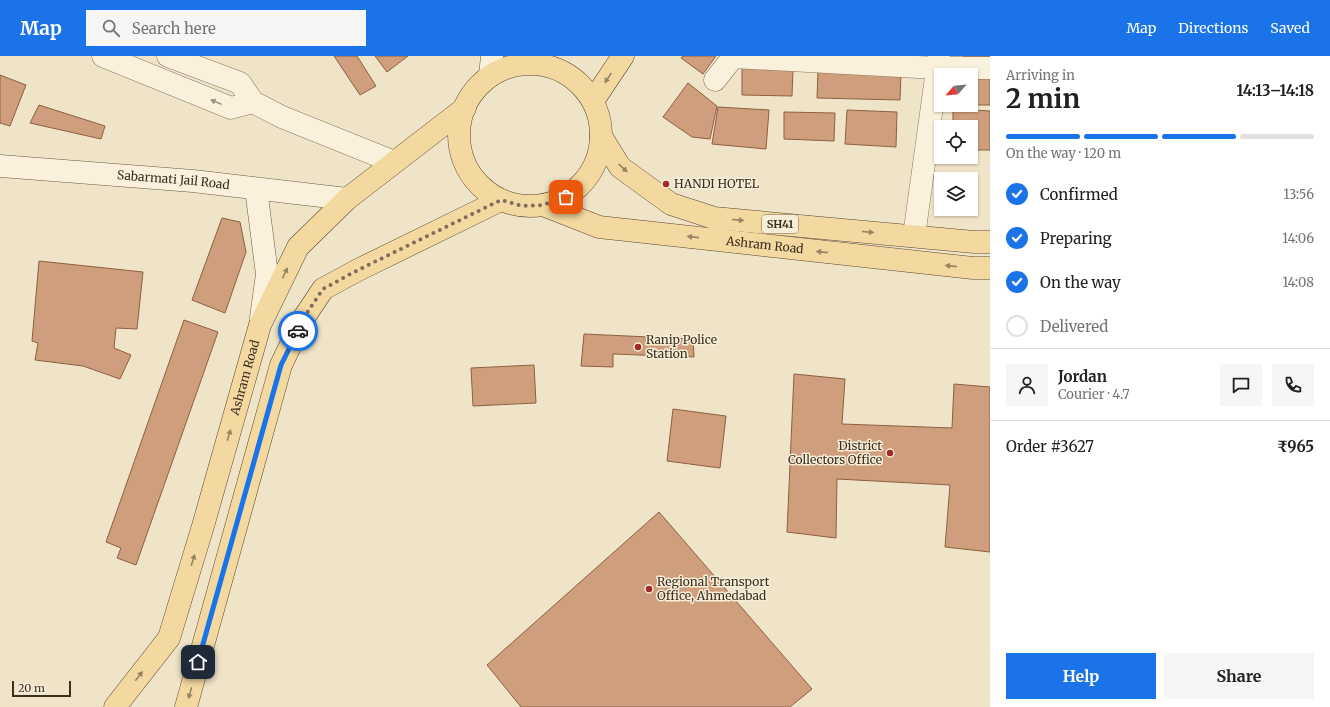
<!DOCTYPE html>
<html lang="en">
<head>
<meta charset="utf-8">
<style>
  :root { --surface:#fff; --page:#f6f6f6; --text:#202124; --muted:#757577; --line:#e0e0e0; --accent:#1a73e8 }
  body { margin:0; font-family:Merriweather,serif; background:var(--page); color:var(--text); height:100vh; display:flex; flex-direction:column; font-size:15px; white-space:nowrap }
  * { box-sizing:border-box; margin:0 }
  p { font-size:13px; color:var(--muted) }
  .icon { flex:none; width:22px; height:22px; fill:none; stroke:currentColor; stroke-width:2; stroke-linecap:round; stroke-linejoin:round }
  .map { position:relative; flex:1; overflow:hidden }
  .drawer { display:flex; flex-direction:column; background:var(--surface); width:340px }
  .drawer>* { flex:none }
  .needle { width:26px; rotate:243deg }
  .controls { position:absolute; left:934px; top:12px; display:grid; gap:8px }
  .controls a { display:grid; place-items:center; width:44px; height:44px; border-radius:0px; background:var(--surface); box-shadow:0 1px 3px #0004; font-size:20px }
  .scale { position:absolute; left:12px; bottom:10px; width:59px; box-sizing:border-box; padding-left:4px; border:2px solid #3d2e20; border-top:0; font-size:11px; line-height:14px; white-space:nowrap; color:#3d2e20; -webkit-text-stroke:3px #f7eed8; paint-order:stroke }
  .pin { position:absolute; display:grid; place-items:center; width:34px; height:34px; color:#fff; margin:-17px; border-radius:8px; box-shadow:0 2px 6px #0006 }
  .courier { position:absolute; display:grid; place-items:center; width:40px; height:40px; margin:-20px; border:3px solid #1a73e8; border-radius:50%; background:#fff; color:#222; box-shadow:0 1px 5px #0007 }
  .head em { font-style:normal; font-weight:700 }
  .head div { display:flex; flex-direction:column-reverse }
  .head { display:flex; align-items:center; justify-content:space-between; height:68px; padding:0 16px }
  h1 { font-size:26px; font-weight:700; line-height:30px }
  .bar { display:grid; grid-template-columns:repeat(4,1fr); gap:6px 4px; align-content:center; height:48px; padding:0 16px }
  .bar i { height:5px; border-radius:3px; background:var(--line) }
  .bar .active { background:var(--accent) }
  .bar p { grid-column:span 4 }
  .line { display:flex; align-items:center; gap:10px; padding:0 16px; border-top:1px solid var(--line) }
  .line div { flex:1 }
  .round { display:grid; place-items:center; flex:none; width:42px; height:42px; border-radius:0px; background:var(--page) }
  ol { padding:0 16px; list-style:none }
  li { display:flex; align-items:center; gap:12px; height:44px }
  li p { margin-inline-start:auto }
  li .icon { padding:4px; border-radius:50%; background:var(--accent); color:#fff; stroke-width:4 }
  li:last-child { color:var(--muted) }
  li i { width:22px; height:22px; border:2px solid var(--line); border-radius:50% }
  .button { display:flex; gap:8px; margin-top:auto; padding:8px 16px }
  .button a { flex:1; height:46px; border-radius:0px; background:var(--accent); color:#fff; font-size:16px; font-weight:700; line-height:46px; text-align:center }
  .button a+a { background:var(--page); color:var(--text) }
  header { display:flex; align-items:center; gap:24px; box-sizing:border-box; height:56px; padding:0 20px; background:var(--accent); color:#fff }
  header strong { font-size:19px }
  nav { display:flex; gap:22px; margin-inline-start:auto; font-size:14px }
  .search { width:280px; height:36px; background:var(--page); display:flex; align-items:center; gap:10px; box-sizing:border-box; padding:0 14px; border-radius:0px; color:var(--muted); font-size:15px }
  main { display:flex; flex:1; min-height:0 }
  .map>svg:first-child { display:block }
  .building { fill:#cf9f7d; stroke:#8d5f41 }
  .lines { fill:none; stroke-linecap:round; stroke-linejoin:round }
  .street-casing { stroke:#8d765c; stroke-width:23 }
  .secondary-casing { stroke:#6f573f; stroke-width:23 }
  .primary-casing { stroke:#5b4430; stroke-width:23 }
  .street { stroke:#faf1dc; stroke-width:22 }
  .secondary { stroke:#faf1dc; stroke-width:22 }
  .primary { stroke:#f3d9a0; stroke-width:22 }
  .oneway { fill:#988460 }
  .oneway2 { fill:#9c907e }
  .done { stroke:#7c6e5b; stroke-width:4; stroke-dasharray:0 7.2 }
  .route { stroke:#1a73e8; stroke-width:5 }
  .poi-dot { fill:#9e2a2b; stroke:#f7eed8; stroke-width:1.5 }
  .labels { text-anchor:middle; stroke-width:3; stroke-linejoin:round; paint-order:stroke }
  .shield { fill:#f7eed8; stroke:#756857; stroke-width:1 }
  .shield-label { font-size:11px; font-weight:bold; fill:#3d2e20 }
  .street-label { font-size:12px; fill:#3d2e20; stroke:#f7eed8 }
  .poi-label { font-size:12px; fill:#3d2e20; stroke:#f7eed8; text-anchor:start }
</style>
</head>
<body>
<header>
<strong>Map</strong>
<div class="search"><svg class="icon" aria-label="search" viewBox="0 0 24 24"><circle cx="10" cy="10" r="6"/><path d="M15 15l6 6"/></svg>Search here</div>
<nav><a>Map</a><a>Directions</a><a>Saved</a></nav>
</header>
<main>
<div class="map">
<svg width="990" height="651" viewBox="0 0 990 651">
  <rect width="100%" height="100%" fill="#f0e4c8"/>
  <g class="building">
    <polygon points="334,0 357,0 376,30 360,39"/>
    <polygon points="375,0 408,0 387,16"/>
    <polygon points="683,0 716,0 703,18 681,2"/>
    <rect x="964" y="0" width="26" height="5"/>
    <polygon points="742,11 793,13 792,40 742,39"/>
    <polygon points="818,14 901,16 900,44 817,42"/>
    <polygon points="0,19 26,29 10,70 0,67"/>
    <polygon points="971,21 990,22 990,49 970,49"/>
    <polygon points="688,27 717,50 710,83 692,81 663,61"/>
    <polygon points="39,49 105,70 101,83 30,67"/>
    <polygon points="718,51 769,54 766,93 712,88"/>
    <polygon points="953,53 990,55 990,94 971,94 971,71 953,71"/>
    <polygon points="847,54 897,56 896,91 845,88"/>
    <polygon points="784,56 835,57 834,85 784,83"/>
    <polygon points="222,162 240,166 246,196 225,257 192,244"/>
    <polygon points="39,205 143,216 137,273 116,272 114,292 131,299 120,323 83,310 35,304 38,287 32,285"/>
    <polygon points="184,264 218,276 136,509 117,502 121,492 106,486"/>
    <polygon points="584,278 693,283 694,301 613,298 613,311 581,310"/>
    <polygon points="534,309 536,347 473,350 471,312"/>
    <polygon points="794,318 845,323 842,368 952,372 954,328 990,331 990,496 945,491 950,429 837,423 836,482 787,476"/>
    <polygon points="673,353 726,360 720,412 667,405"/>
    <polygon points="659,456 812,633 790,651 521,651 487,609"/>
  </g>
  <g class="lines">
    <defs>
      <g id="street">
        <polyline points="103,0 231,52 253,46"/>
        <polyline points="168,0 240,27 253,46 282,61 394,106"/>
        <polyline points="733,1 937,12 990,12"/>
        <polyline points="715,24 734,0"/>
        <polyline points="914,180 939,0"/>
      </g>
      <g id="secondary">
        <polyline points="490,20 492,0"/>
        <path id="s1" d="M0,110L193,125L347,143"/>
        <polyline points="256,133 267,218 261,262"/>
      </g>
      <g id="primary">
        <circle cx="530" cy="79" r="71"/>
        <polyline points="593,45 623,0"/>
        <polyline points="601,80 620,111 671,148 714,162 974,186 990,186"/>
        <path id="s2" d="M543,149L599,171L973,212H990"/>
        <path id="s3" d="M115,651L169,582L203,470L260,269L298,191L347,143L465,52"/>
        <polyline points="186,651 281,309 303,263 323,233 358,214 501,144"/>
      </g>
    </defs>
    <use href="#street" class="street-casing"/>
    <use href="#secondary" class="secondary-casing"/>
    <use href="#primary" class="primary-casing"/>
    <use href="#street" class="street"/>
    <use href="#secondary" class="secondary"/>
    <use href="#primary" class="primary"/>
  </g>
  <defs><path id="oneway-solid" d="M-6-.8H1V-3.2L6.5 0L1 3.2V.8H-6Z"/></defs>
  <g class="oneway">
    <use href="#oneway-solid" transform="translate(608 22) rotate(124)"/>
    <use href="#oneway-solid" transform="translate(623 112) rotate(43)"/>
    <use href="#oneway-solid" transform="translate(738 164) rotate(5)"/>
    <use href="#oneway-solid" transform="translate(868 176) rotate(5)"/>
    <use href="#oneway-solid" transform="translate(693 181) rotate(-174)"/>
    <use href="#oneway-solid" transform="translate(822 196) rotate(-174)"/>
    <use href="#oneway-solid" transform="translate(951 210) rotate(-174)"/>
    <use href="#oneway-solid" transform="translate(285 217) rotate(-64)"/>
    <use href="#oneway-solid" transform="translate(229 379) rotate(-74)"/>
    <use href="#oneway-solid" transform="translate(193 504) rotate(-73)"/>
    <use href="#oneway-solid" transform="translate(139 620) rotate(-52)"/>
    <use href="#oneway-solid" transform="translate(190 637) rotate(105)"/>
  </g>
  <use class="oneway2" href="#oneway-solid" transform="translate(216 46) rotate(-158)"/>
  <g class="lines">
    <polyline class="done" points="298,275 303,263 323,233 358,214 501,144 522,150 543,149 566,141"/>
    <polyline class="route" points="198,606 281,309 298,275"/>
  </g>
  <g class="poi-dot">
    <circle cx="666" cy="128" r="4"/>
    <circle cx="638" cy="291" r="4"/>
    <circle cx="890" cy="397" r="4"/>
    <circle cx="649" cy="533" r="4"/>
  </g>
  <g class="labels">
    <rect class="shield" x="762" y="159" width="36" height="18" rx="3"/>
    <g class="shield-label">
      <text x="780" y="172">SH41</text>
    </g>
    <g class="street-label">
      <text dy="4" stroke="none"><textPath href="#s1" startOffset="174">Sabarmati Jail Road</textPath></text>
      <text dy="4" stroke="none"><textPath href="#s2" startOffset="227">Ashram Road</textPath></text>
      <text dy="4" stroke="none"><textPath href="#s3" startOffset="359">Ashram Road</textPath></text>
    </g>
    <g class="poi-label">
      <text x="674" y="132">HANDI HOTEL</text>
      <text x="646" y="288">Ranip Police<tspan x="646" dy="14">Station</tspan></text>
      <text x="882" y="394" text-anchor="end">District<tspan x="882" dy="14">Collectors Office</tspan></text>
      <text x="657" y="530">Regional Transport<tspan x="657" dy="14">Office, Ahmedabad</tspan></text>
    </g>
  </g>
</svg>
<div class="controls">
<a><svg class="needle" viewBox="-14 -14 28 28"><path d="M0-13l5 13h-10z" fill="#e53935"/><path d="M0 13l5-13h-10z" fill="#757577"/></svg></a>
<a><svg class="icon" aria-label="locate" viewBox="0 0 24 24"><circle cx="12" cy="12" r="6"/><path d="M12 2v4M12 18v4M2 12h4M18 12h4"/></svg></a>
<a><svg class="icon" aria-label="layers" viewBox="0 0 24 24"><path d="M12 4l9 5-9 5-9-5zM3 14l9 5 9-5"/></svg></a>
</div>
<div class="scale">20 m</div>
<div class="pin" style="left:566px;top:141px;background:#ea580c"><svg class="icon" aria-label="bag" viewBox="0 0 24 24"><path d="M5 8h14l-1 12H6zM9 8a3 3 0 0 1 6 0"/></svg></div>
<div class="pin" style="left:198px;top:606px;background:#1f2937"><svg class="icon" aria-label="home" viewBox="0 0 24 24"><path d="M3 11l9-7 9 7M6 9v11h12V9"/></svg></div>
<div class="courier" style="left:298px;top:275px"><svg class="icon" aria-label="car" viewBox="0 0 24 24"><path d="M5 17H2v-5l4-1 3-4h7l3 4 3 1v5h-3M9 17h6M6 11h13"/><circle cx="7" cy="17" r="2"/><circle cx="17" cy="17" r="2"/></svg></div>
</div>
<section class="drawer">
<div class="head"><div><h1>2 min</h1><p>Arriving in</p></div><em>14:13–14:18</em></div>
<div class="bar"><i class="active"></i><i class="active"></i><i class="active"></i><i></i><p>On the way · 120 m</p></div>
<ol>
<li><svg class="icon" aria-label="check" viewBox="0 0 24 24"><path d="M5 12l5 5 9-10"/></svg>Confirmed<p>13:56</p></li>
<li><svg class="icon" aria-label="check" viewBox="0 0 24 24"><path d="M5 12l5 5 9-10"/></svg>Preparing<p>14:06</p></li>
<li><svg class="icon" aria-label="check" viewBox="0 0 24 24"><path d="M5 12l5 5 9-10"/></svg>On the way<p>14:08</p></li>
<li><i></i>Delivered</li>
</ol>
<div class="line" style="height:72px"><a class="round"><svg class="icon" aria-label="person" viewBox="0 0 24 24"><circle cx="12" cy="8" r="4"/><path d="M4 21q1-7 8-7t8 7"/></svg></a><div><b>Jordan</b><p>Courier · 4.7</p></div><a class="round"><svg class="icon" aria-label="chat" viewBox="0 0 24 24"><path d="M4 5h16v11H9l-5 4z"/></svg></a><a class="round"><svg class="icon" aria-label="phone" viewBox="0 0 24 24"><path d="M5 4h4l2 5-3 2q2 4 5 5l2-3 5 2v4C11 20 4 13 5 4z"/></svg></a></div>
<div class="line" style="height:52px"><div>Order #3627</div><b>₹965</b></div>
<div class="button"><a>Help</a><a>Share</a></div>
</section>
</main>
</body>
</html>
